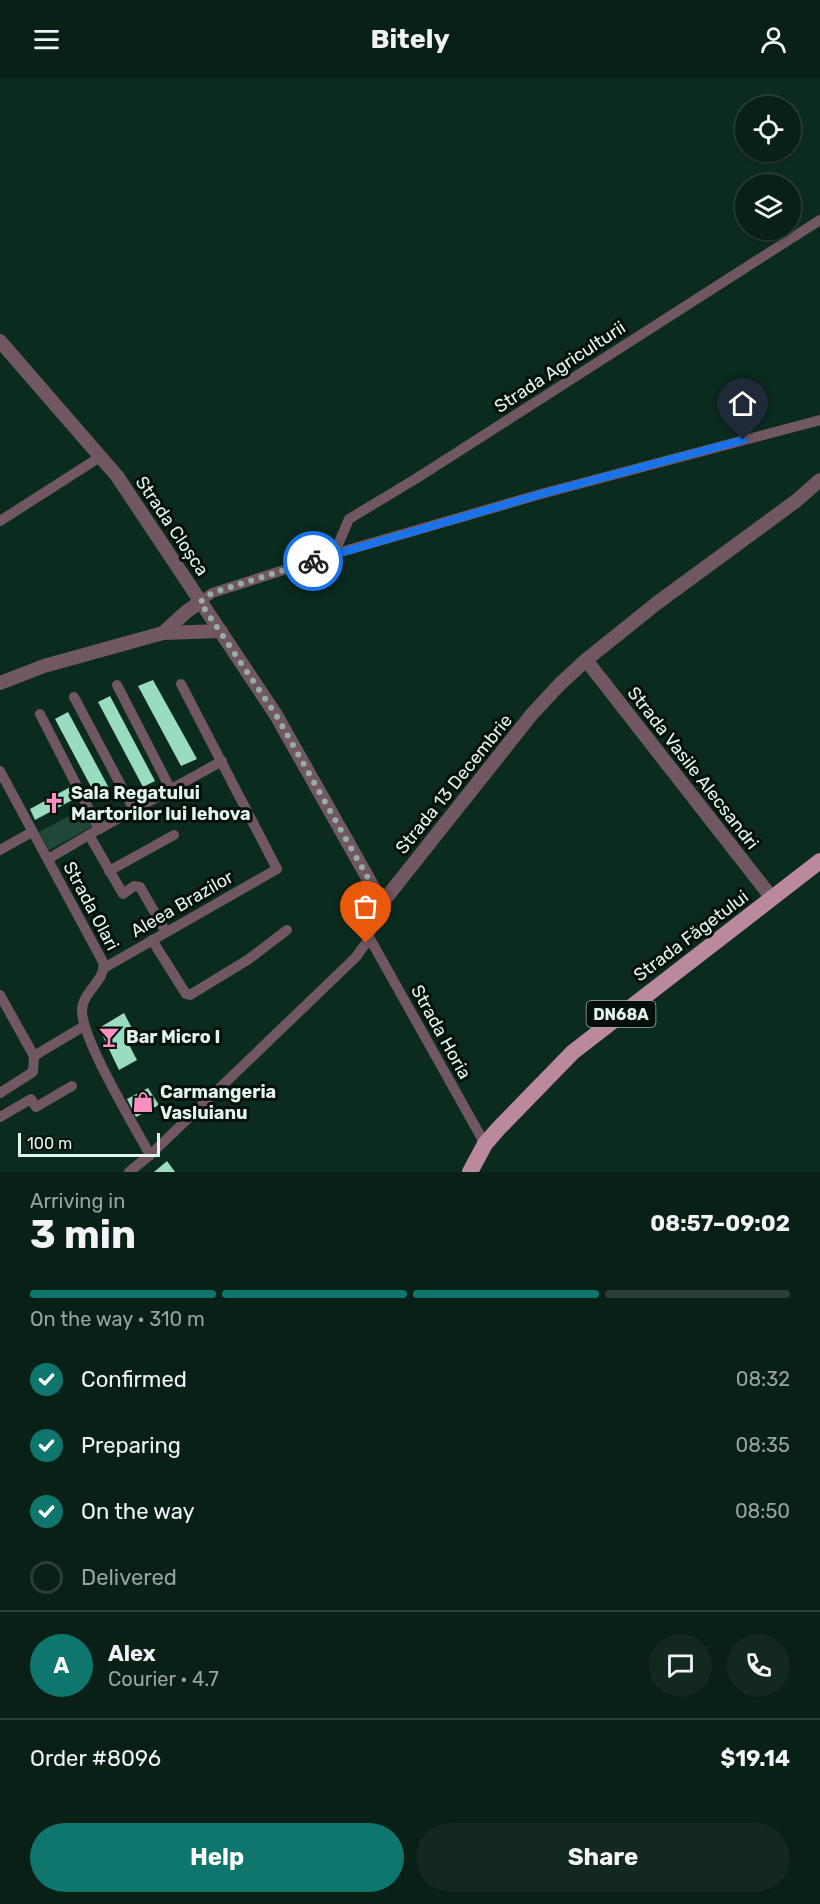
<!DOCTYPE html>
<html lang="en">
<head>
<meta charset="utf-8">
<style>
  :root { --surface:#092017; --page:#122820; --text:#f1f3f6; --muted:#99a3a1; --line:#293e36; --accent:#0f766e }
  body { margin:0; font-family:Rubik,sans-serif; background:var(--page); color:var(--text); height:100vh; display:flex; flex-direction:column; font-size:22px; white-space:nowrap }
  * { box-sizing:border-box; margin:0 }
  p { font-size:20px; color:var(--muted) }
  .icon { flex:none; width:33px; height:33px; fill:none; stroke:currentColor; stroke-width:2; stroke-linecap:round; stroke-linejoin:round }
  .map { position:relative; height:1094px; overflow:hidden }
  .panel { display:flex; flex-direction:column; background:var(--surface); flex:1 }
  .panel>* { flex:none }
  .controls { position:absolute; left:735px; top:18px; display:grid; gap:12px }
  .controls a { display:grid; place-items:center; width:66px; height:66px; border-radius:50%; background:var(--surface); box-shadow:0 2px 4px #0004,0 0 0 2px var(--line); font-size:30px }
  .scale { position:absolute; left:18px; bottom:15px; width:142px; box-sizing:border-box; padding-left:6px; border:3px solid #e2f4eb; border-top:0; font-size:16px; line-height:21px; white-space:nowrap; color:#e2f4eb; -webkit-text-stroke:4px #05100b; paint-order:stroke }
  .pin { position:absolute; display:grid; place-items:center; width:51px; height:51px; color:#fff; margin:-62px -26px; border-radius:50% 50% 50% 0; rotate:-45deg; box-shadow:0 0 6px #0007 }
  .pin .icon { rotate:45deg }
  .courier { position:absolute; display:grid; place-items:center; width:60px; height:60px; margin:-30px; border:4px solid #1a73e8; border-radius:50%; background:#fff; color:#222; box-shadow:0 2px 8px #0007 }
  .head em { font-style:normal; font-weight:700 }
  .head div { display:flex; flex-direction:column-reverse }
  .head { display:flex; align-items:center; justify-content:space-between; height:102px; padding:0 30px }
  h1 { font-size:39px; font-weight:700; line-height:45px }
  .bar { display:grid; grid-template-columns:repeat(4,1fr); gap:9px 6px; align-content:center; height:72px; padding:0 30px }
  .bar i { height:8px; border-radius:4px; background:var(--line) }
  .bar .selected { background:var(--accent) }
  .bar p { grid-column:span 4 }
  .line { display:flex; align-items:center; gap:15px; padding:0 30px; border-top:2px solid var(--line) }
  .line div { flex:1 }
  .round { display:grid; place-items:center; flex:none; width:63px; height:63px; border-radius:32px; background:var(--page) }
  ol { padding:0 30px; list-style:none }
  li { display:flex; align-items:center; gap:18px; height:66px }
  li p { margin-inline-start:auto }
  li .icon { padding:6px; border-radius:50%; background:var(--accent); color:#fff; stroke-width:4 }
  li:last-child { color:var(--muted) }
  li i { width:33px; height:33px; border:3px solid var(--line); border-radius:50% }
  .action { display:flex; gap:12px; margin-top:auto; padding:12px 30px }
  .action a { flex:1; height:69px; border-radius:36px; background:var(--accent); color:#fff; font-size:24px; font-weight:700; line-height:69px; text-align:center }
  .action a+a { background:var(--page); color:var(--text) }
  header { display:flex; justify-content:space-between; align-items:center; height:78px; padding:0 30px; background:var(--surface); font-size:27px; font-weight:700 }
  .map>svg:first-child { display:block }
  .green { fill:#214738 }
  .building { fill:#9adcbf }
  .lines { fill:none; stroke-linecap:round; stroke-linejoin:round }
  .minor { stroke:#705761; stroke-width:10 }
  .tertiary { stroke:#705761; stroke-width:14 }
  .primary { stroke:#bb899d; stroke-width:16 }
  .done { stroke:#97aea4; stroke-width:6; stroke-dasharray:0 10.8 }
  .route { stroke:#1a73e8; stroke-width:8 }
  .labels { text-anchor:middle; stroke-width:6; stroke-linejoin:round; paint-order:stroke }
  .shield { fill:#05100b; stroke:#a0b0a8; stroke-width:1.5 }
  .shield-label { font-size:16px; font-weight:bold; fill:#e2f4eb }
  .street-label { font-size:18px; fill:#e2f4eb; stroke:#05100b }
  .poi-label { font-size:18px; font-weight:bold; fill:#e2f4eb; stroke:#05100b; text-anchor:start }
</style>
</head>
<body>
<header><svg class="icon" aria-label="menu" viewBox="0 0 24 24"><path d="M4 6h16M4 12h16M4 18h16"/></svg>Bitely<svg class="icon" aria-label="person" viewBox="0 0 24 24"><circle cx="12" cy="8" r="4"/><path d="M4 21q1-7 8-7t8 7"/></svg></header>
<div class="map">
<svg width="820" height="1094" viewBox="0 0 820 1094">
  <rect width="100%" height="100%" fill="#0c2b1f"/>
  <polygon class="green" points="84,730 93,748 49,772 39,754"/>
  <g class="building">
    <polygon points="153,602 197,681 181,688 138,608"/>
    <polygon points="110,618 155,703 143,709 98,624"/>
    <polygon points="68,634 110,712 97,720 55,641"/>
    <polygon points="72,708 78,719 35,742 30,731"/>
    <polygon points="124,935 136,958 127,963 137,982 119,992 99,950"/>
    <polygon points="148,1010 159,1027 136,1039 127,1021"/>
    <polygon points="167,1083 175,1094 154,1094"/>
  </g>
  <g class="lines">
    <g class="minor">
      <polyline points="0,443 100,379"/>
      <polyline points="334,476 349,441 417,400 820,142"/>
      <polyline points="200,524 212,515 334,476 541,416 820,342"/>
      <polyline points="117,607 171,712"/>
      <polyline points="74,619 134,732"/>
      <polyline points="40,636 99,751"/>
      <path d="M0,693L103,884C107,902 82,914 82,932C81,960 135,1049 150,1077"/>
      <polyline points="89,757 123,816 134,808 140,809 166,854"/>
      <polyline points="0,772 32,754"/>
      <polyline points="48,781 99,751 222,683"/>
      <polyline points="109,793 174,757"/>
      <polyline points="369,859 485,1066"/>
      <polyline points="152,862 186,916 190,917 249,881 287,852"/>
      <polyline points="104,890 277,791 181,606"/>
      <polyline points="0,917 34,978"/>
      <polyline points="34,978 84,948"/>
      <polyline points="0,1015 33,994 34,978"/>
      <polyline points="0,1039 31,1021 36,1029 72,1008"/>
      <polyline points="129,1094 150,1077 356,879 366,865 382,825"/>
    </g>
    <g class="tertiary">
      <polyline points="0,263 117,398 276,637 382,825 532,636 560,606 586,582 657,525 796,423 820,402"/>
      <polyline points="163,555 186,534 200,524"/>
      <polyline points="586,582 772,820"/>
      <polyline points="0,605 44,588 163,555 221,553"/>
    </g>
    <polyline class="primary" points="470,1094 485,1066 498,1051 573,974 820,783"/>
  </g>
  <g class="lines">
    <polyline class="done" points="313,483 212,515 200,524 276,637 382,825 366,865"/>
    <polyline class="route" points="313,483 541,416 743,362"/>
  </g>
  <defs>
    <symbol id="church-bare" viewBox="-9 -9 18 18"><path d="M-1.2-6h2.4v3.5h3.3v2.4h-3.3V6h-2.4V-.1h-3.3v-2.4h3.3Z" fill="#fd8ebf" stroke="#05100b" stroke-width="2.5" paint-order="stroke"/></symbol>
    <symbol id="bar-bare" viewBox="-9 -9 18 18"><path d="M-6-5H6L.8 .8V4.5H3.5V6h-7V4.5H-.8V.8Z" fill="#fd8ebf" stroke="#05100b" stroke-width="2.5" paint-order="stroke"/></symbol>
    <symbol id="shop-bare" viewBox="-9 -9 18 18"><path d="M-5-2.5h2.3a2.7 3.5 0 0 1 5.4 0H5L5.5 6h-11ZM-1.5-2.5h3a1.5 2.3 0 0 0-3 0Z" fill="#fd8ebf" stroke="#05100b" stroke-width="2.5" paint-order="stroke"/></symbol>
  </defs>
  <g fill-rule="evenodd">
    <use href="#church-bare" x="39" y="710" width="30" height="30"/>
    <use href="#bar-bare" x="94" y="944" width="30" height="30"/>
    <use href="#shop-bare" x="128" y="1009" width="30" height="30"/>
  </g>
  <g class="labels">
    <rect class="shield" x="586.5" y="923" width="69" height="26" rx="4.5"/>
    <g class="shield-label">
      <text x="621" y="942">DN68A</text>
    </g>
    <g class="street-label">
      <text transform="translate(560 289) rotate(-33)" y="6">Strada Agriculturii</text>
      <text transform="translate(172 448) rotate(56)" y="6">Strada Cloșca</text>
      <text transform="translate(693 690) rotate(52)" y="6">Strada Vasile Alecsandri</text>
      <text transform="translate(454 706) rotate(-51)" y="6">Strada 13 Decembrie</text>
      <text transform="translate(182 826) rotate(-30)" y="6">Aleea Brazilor</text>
      <text transform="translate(91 828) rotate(62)" y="6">Strada Olari</text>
      <text transform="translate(691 858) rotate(-37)" y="6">Strada Făgetului</text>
      <text transform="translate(441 954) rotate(61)" y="6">Strada Horia</text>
    </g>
    <g class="poi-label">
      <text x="71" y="721">Sala Regatului<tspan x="71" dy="21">Martorilor lui Iehova</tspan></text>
      <text x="126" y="965">Bar Micro I</text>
      <text x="160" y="1020">Carmangeria<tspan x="160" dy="21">Vasluianu</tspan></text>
    </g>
  </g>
</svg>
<div class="controls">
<a><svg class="icon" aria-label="locate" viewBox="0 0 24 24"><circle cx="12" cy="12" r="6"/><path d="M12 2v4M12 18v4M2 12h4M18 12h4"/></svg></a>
<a><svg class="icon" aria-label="layers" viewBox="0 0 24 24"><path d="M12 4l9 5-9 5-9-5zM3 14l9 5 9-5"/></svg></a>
</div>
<div class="scale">100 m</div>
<div class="pin" style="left:366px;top:865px;background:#ea580c"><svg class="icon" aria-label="bag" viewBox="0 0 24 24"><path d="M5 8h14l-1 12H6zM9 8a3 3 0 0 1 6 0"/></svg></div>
<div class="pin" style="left:743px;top:362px;background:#1f2937"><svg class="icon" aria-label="home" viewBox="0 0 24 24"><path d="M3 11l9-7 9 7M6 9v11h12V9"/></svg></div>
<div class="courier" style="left:313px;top:483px"><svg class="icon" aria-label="bike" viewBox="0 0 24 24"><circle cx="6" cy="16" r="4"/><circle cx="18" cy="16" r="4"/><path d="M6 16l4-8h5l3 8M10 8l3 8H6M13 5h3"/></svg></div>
</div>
<section class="panel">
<div class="head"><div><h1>3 min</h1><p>Arriving in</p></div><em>08:57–09:02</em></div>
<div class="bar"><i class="selected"></i><i class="selected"></i><i class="selected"></i><i></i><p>On the way · 310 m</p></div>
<ol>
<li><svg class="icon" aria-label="check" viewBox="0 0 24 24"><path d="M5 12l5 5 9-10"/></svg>Confirmed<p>08:32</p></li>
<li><svg class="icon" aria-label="check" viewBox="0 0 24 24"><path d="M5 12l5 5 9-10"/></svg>Preparing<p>08:35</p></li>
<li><svg class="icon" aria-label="check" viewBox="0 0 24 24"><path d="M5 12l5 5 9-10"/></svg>On the way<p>08:50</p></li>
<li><i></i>Delivered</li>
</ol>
<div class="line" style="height:108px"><b class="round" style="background:var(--accent);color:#fff">A</b><div><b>Alex</b><p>Courier · 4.7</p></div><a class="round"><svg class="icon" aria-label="chat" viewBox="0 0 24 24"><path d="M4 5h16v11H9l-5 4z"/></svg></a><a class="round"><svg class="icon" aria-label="phone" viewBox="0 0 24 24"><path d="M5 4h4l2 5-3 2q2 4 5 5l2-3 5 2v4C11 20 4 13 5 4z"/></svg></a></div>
<div class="line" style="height:78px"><div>Order #8096</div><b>$19.14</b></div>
<div class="action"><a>Help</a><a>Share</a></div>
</section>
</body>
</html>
